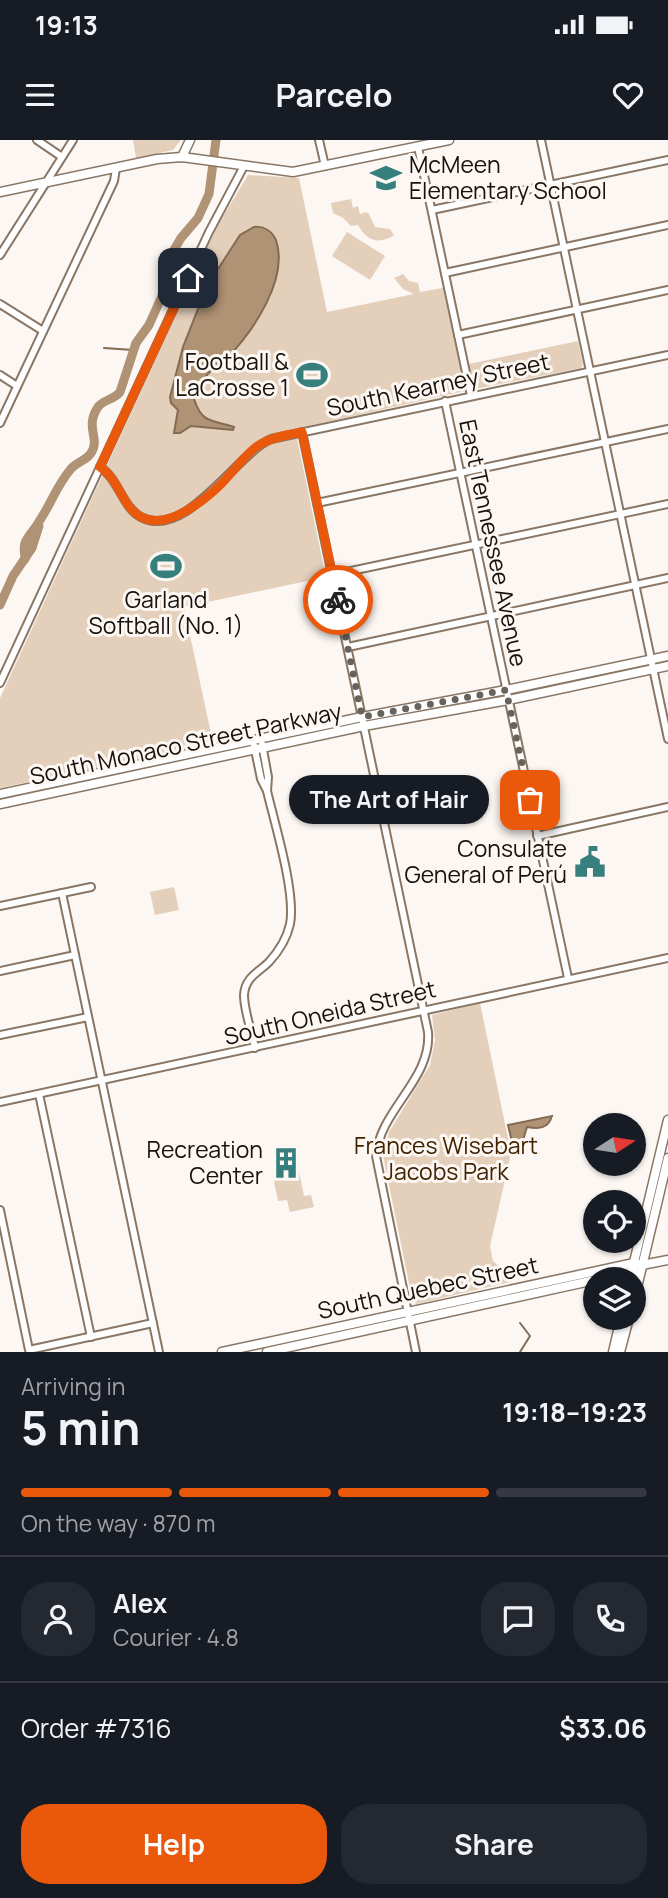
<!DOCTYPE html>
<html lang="en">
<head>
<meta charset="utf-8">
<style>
  :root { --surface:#171b24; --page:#242831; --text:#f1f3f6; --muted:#9ea1a6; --line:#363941; --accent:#ea580c }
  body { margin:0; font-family:Manrope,sans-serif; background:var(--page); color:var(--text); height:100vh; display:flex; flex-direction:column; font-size:26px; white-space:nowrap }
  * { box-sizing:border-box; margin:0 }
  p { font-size:23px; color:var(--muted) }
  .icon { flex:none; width:38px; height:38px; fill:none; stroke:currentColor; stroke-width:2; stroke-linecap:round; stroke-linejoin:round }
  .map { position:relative; height:1212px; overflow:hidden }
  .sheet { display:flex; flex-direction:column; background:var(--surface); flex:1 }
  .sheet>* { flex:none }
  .needle { width:46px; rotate:78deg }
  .tools { position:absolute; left:583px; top:973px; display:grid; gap:14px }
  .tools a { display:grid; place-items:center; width:63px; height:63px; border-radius:50%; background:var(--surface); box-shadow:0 2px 5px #0004; font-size:35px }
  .pin { position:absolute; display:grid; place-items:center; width:60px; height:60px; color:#fff; margin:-30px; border-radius:14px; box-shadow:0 4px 10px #0006 }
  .courier { position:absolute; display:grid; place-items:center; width:70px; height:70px; margin:-35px; border:5px solid #ea580c; border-radius:50%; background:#fff; color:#222; box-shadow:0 2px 9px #0007 }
  .bubble { position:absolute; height:49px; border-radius:24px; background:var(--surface); box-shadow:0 2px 5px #0004; font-size:23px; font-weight:700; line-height:49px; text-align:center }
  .headline em { font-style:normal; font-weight:700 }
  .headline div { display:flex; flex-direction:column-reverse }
  .headline { display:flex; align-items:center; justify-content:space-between; height:119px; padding:0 21px }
  h1 { font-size:46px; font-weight:700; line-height:52px }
  .bar { display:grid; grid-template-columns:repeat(4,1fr); gap:10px 7px; align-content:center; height:84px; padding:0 21px }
  .bar i { height:9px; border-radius:5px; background:var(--line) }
  .bar .current { background:var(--accent) }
  .bar p { grid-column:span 4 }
  .line { display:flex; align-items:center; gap:18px; padding:0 21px; border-top:2px solid var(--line) }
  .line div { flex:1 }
  .round { display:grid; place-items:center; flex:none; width:74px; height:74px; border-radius:28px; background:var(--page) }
  .cta { display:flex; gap:14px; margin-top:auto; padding:14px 21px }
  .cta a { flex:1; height:80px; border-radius:28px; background:var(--accent); color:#fff; font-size:28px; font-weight:700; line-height:80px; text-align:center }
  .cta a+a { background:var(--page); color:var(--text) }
  .status { display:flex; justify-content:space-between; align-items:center; height:49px; padding:0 35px; background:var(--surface); direction:ltr }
  .status svg { height:19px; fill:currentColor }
  header { display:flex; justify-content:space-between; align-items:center; height:91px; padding:0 21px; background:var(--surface); font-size:32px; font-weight:700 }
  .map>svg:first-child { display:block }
  .green { fill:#e4cfbb }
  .water { fill:#b09275; stroke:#826b55; stroke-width:2 }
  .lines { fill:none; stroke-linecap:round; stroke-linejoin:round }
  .stream { stroke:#826b55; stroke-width:2 }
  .river { stroke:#b09275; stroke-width:9 }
  .minor-casing { stroke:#897665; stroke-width:10 }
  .major-casing { stroke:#897665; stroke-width:11 }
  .minor { stroke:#fff; stroke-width:6 }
  .major { stroke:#fff; stroke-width:8 }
  .done { stroke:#68625c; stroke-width:7; stroke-dasharray:0 12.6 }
  .route { stroke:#ea580c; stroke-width:9 }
  .labels { text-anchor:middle; stroke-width:6; stroke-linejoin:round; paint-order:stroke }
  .poi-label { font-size:23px; fill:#18110b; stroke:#fcf7f3; text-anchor:end }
  .street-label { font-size:23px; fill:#18110b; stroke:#fcf7f3 }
  .park-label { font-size:23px; fill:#402200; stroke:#fcf7f3 }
</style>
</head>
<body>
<div class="status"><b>19:13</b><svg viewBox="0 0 49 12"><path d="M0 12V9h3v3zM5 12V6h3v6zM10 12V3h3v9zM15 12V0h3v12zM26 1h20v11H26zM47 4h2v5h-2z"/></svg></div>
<header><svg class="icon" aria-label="menu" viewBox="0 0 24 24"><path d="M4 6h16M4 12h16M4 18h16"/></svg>Parcelo<svg class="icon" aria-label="heart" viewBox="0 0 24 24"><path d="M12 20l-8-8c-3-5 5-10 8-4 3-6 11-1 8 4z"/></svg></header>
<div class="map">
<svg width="668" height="1212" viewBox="0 0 668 1212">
  <rect width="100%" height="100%" fill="#fcf7f3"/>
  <g class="green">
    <polygon points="133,0 181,0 173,10 136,18"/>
    <polygon points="248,35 299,38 327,172 414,154 403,149 394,138 403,134 409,141 418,143 420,152 443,148 465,251 295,289 326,437 184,467 213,603 0,648 0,558 201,121 219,83"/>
    <path d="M351,59L353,68L358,66L360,74L366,72L369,74L375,87L390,89L394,95C380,105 366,101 358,85L351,86L343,78L333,73L331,63Z"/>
    <polygon points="347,92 385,116 370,140 332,116"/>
    <polygon points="578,201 583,225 581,228 475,249 469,224"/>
    <polygon points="174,747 179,770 155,775 150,752"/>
    <polygon points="480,863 511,1013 490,1106 493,1121 508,1135 510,1142 416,1164 412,1158 383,1016 389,992 430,925 435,900 432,875"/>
    <polygon points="299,1032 304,1056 311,1055 314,1067 290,1072 287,1060 278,1061 273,1037"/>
  </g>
  <g class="water">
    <path d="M254,87C264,86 272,91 276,100C289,139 253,191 228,217C221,224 212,228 207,235C201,242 198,251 194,259C202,284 213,280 234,287L233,290L191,286L180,293H174L178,270L171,263L170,257L183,207L207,146L240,95Z"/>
    <path d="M552,976C548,989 539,989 527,987L523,1000L513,1006L508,985Z"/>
  </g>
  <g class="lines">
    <g class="stream">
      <polyline points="104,208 133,210"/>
      <polyline points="520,1183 530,1196 520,1212"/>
    </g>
    <g class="river">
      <path d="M25,419C25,413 23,408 25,403C28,395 36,388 40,380C52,362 56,347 70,330C76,322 86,321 91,313C101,298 84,288 98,267C104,259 114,260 120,252L136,203L149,185L162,156L168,120L181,98L198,78L209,54L216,0"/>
      <polyline points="0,465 13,436 32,408 39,386"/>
    </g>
    <defs>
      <g id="minor">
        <polyline points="37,0 62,17"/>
        <polyline points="319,0 325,26"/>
        <polyline points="541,0 668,599"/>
        <polyline points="418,7 471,256"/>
        <polyline points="432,70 668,20"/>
        <polyline points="0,115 73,0"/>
        <polyline points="445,133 668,85"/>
        <polyline points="0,164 43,191"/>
        <polyline points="458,195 668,150"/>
        <polyline points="0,235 17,246"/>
        <polyline points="445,261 568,838"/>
        <polyline points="0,283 114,41 116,28"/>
        <path d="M302,292L428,892C432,940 380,969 376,1016L416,1212"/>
        <path d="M100,327C119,339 122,367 141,377C186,401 237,313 271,299L668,215"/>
        <polyline points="317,363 668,289"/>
        <polyline points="332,435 668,364"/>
        <polyline points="348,507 668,438"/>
        <polyline points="0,543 209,92 244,26"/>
        <polyline points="254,605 261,639 267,651"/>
        <polyline points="537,696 668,667"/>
        <polyline points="62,753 159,1212"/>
        <polyline points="0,766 91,747"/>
        <polyline points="0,831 75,815"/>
        <polyline points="0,895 88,877"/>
        <path d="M255,908C252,891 244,872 244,855C245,837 259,832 269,822C279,811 287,798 290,784C296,753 275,685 267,651L268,637L262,604"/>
        <polyline points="39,954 91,1197"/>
        <polyline points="0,962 668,818"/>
        <polyline points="0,1070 29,1210 153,1183"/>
      </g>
      <g id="major">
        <polyline points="182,17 190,0"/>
        <polyline points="0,52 157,19 182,17 293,32 449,0"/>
        <polyline points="0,654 362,577 506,550 668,516"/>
        <polyline points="0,664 364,586 508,560 668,526"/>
        <polyline points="600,1139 634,1131"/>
        <polyline points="630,1139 668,980"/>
        <polyline points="634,1160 668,1018"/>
        <polyline points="222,1212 634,1123 642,1125 668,1120"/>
        <polyline points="267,1212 595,1140"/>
        <polyline points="613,1212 621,1178"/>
        <polyline points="620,1212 629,1178"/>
      </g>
    </defs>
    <use href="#minor" class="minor-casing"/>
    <use href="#major" class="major-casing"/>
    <use href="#minor" class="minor"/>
    <use href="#major" class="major"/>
  </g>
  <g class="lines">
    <polyline class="done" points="338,460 362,577 506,550 530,660"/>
    <path class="route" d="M188,138L100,327C119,339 122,367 141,377C167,391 205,360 222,343C234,331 243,317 256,307C269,298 286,295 302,292L338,460"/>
  </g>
  <defs>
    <symbol id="school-bare" viewBox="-9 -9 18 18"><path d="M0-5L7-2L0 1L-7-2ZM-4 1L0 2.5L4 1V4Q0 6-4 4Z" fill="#367f7d" stroke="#fcf7f3" stroke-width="2.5" paint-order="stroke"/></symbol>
    <symbol id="stadium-bare" viewBox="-9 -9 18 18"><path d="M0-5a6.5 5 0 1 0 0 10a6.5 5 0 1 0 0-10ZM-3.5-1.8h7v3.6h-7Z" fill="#367f7d" stroke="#fcf7f3" stroke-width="2.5" paint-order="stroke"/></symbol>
    <symbol id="civic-bare" viewBox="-9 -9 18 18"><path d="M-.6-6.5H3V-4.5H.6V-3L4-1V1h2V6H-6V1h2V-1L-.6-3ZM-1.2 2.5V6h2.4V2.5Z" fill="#367f7d" stroke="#fcf7f3" stroke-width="2.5" paint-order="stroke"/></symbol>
    <symbol id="building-bare" viewBox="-9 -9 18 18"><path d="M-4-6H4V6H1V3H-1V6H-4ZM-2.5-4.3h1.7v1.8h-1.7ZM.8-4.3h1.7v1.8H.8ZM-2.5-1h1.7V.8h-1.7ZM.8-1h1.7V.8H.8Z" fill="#367f7d" stroke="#fcf7f3" stroke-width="2.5" paint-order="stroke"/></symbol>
  </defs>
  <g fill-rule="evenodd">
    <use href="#school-bare" x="364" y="16" width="44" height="44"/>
    <use href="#stadium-bare" x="290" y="213" width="44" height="44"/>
    <use href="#stadium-bare" x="144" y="404" width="44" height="44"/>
    <use href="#civic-bare" x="568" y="700" width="44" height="44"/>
    <use href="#building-bare" x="264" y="1001" width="44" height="44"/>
  </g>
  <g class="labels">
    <g class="poi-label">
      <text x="409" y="33" text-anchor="start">McMeen<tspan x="409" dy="26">Elementary School</tspan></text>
      <text x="289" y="230">Football &amp;<tspan x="289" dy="26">LaCrosse 1</tspan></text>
      <text x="166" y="468" text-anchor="middle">Garland<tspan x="166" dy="26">Softball (No. 1)</tspan></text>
      <text x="567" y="717">Consulate<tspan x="567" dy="26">General of Perú</tspan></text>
      <text x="263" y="1018">Recreation<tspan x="263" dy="26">Center</tspan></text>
    </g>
    <g class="street-label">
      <text transform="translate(438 245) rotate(-12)" y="8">South Kearney Street</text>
      <text transform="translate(493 403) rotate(78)" y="8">East Tennessee Avenue</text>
      <text transform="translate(186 604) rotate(-12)" y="8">South Monaco Street Parkway</text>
      <text transform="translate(330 873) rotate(-13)" y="8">South Oneida Street</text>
      <text transform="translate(428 1148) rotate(-12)" y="8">South Quebec Street</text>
    </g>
    <g class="park-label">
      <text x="446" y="1014">Frances Wisebart<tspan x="446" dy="26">Jacobs Park</tspan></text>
    </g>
  </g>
</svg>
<div class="tools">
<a><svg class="needle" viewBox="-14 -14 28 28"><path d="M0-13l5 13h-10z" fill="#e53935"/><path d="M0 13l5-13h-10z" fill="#9ea1a6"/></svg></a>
<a><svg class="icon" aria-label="locate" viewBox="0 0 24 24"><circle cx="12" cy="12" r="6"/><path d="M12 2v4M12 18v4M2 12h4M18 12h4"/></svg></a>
<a><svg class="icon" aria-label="layers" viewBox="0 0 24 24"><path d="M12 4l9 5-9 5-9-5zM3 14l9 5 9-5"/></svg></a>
</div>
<div class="pin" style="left:530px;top:660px;background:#ea580c"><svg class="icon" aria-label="bag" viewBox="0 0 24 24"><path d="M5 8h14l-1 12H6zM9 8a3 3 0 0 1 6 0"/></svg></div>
<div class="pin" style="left:188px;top:138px;background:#1f2937"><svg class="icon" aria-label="home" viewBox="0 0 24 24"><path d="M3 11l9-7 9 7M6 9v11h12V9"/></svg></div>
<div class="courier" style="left:338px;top:460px"><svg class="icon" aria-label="bike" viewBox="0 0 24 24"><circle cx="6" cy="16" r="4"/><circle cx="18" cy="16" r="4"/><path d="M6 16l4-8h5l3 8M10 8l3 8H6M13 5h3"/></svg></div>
<div class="bubble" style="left:289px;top:635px;width:200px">The Art of Hair</div>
</div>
<section class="sheet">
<div class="headline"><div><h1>5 min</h1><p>Arriving in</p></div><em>19:18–19:23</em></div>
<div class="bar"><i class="current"></i><i class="current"></i><i class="current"></i><i></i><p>On the way · 870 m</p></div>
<div class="line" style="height:126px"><a class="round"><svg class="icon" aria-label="person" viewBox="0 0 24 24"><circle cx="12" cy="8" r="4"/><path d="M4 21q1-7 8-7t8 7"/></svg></a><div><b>Alex</b><p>Courier · 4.8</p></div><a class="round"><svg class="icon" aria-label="chat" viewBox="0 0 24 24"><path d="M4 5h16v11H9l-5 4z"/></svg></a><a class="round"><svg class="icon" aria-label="phone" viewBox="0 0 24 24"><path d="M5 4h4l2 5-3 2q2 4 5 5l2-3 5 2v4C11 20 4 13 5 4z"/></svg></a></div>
<div class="line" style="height:91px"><div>Order #7316</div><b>$33.06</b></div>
<div class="cta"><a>Help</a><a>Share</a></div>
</section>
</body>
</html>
